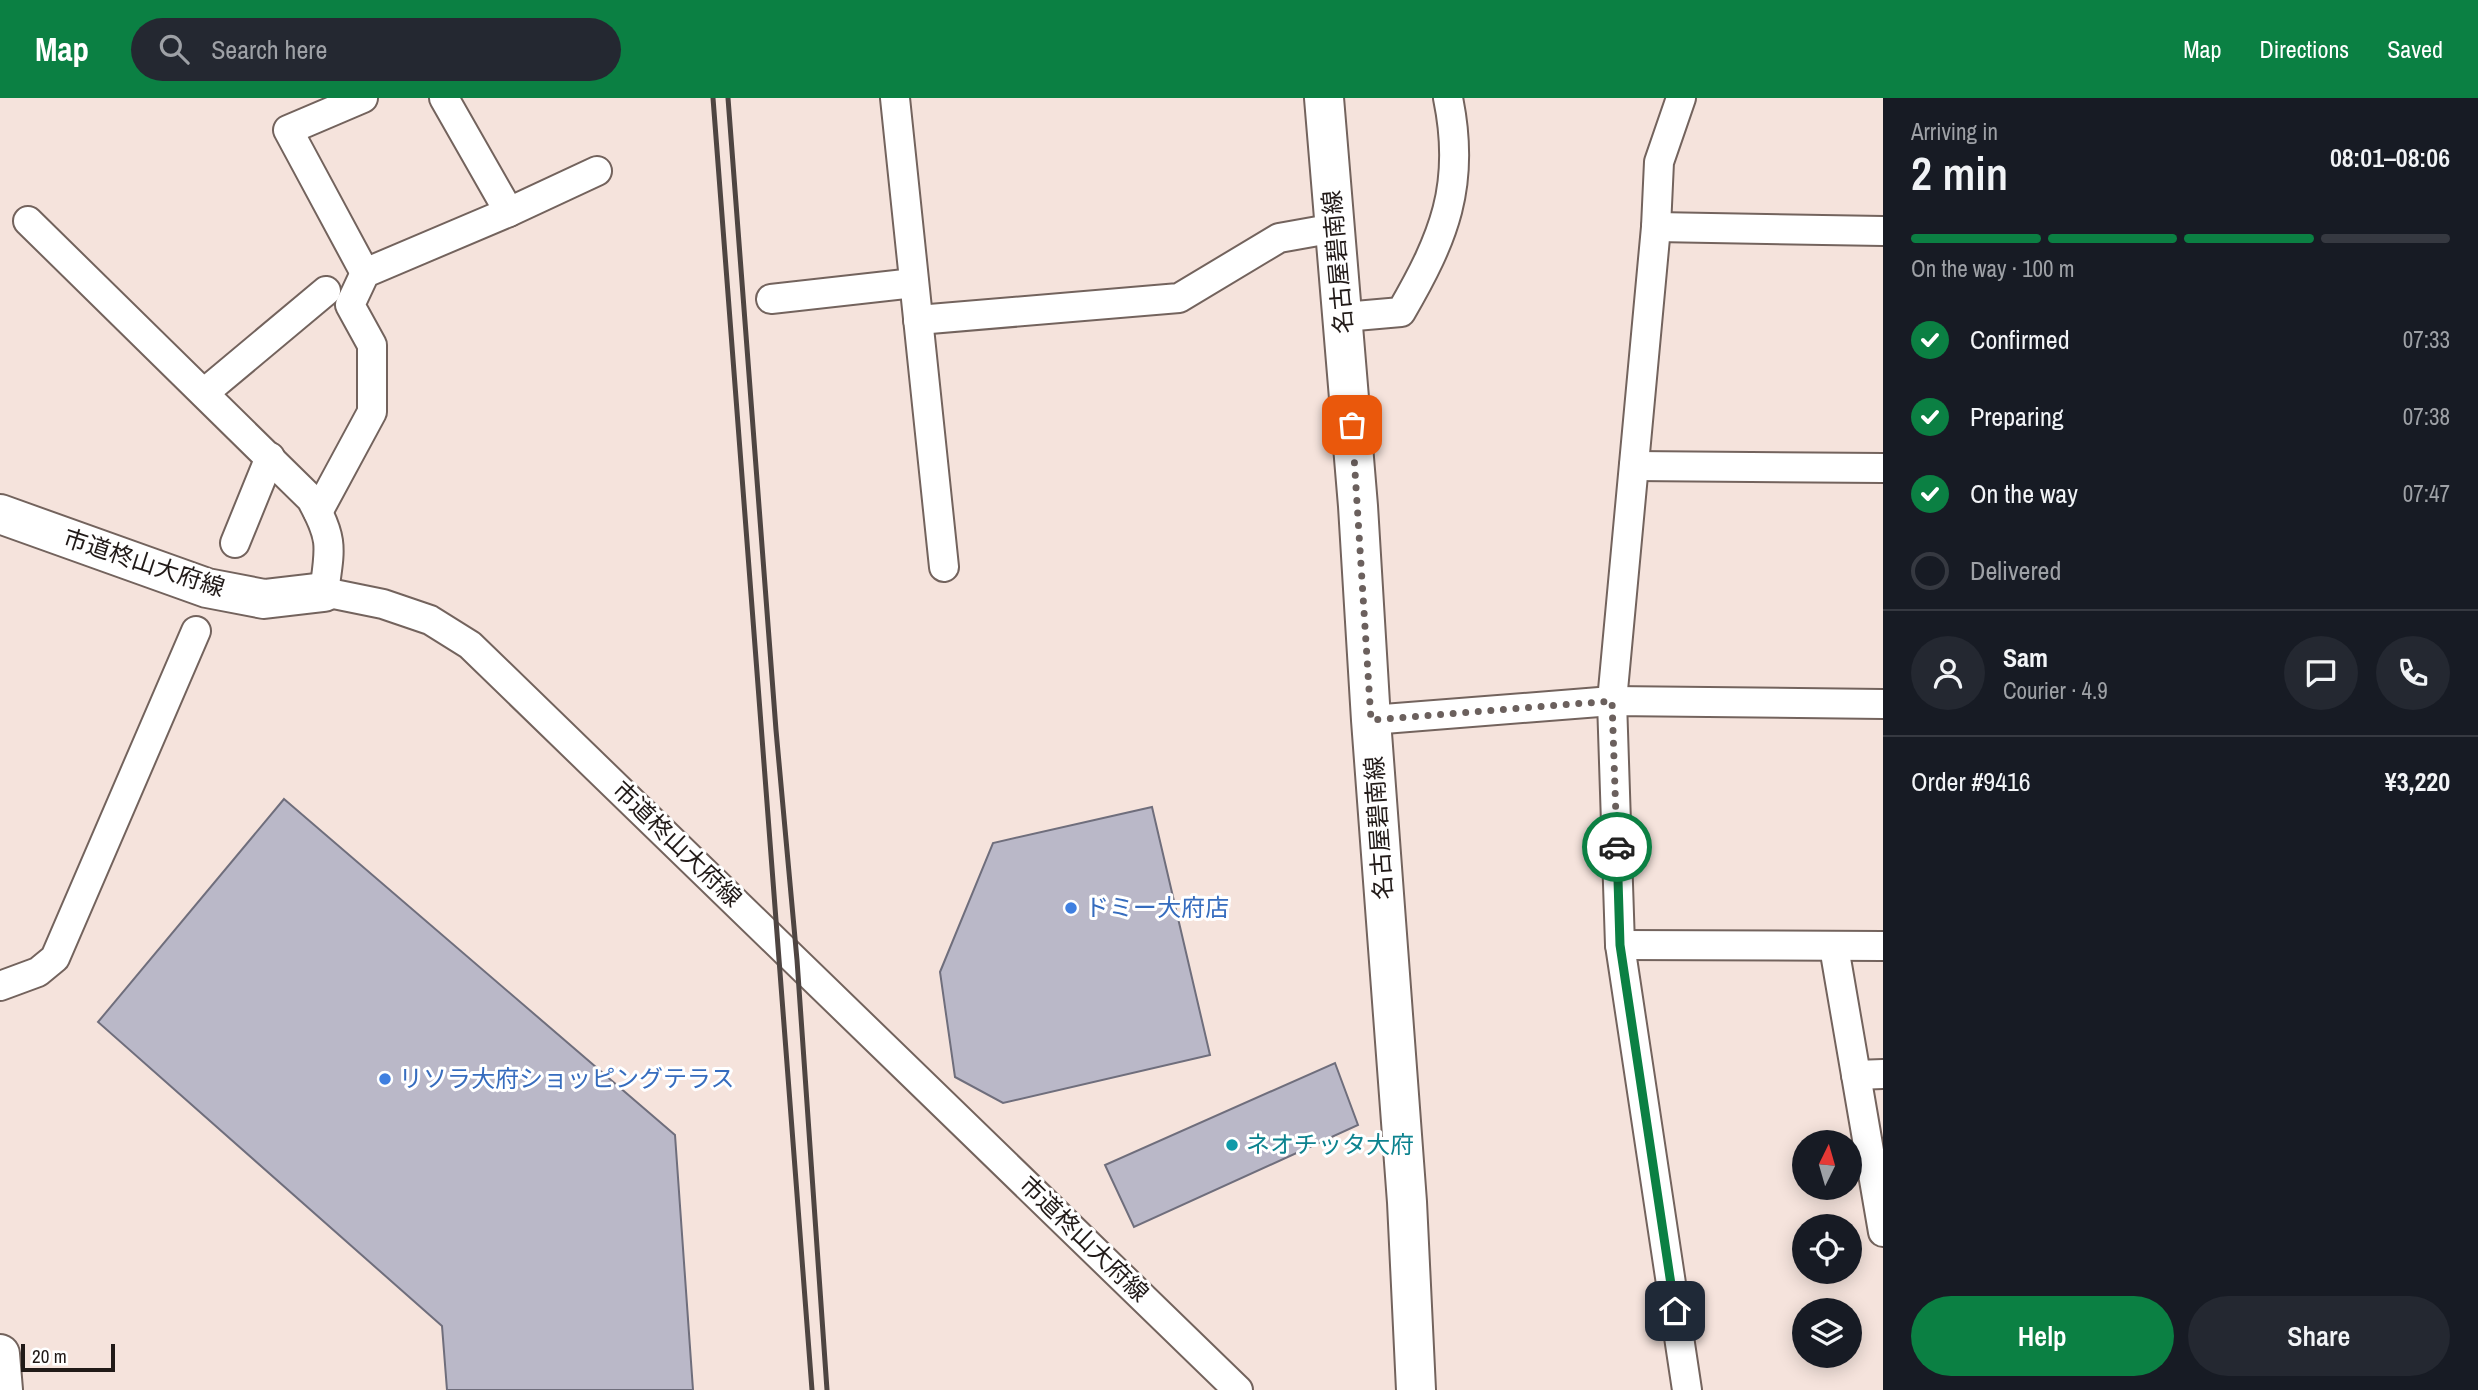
<!DOCTYPE html>
<html lang="en">
<head>
<meta charset="utf-8">
<style>
  :root { --surface:#171b24; --page:#242831; --text:#f1f3f6; --muted:#9ea1a6; --line:#363941; --accent:#0b8043 }
  body { margin:0; font-family:"Archivo Narrow","Noto Sans JP",sans-serif; background:var(--page); color:var(--text); height:100vh; display:flex; flex-direction:column; font-size:26px; white-space:nowrap }
  * { box-sizing:border-box; margin:0 }
  p { font-size:23px; color:var(--muted) }
  .icon { flex:none; width:38px; height:38px; fill:none; stroke:currentColor; stroke-width:2; stroke-linecap:round; stroke-linejoin:round }
  .map { position:relative; flex:1; overflow:hidden }
  .drawer { display:flex; flex-direction:column; background:var(--surface); width:595px }
  .drawer>* { flex:none }
  .needle { width:46px; rotate:5deg }
  .fabs { position:absolute; left:1792px; top:1032px; display:grid; gap:14px }
  .fabs a { display:grid; place-items:center; width:70px; height:70px; border-radius:50%; background:var(--surface); box-shadow:0 4px 18px #0003; font-size:35px }
  .scale { position:absolute; left:21px; bottom:18px; width:94px; box-sizing:border-box; padding-left:7px; border:4px solid #211a18; border-top:0; font-size:19px; line-height:24px; white-space:nowrap; color:#211a18; -webkit-text-stroke:5px #fff; paint-order:stroke }
  .pin { position:absolute; display:grid; place-items:center; width:60px; height:60px; color:#fff; margin:-30px; border-radius:14px; box-shadow:0 4px 10px #0006 }
  .courier { position:absolute; display:grid; place-items:center; width:70px; height:70px; margin:-35px; border:5px solid #0b8043; border-radius:50%; background:#fff; color:#222; box-shadow:0 2px 9px #0007 }
  .overview em { font-style:normal; font-weight:600 }
  .overview div { display:flex; flex-direction:column-reverse }
  .overview { display:flex; align-items:center; justify-content:space-between; height:119px; padding:0 28px }
  h1 { font-size:46px; font-weight:600; line-height:52px }
  .bar { display:grid; grid-template-columns:repeat(4,1fr); gap:10px 7px; align-content:center; height:84px; padding:0 28px }
  .bar i { height:9px; border-radius:5px; background:var(--line) }
  .bar .active { background:var(--accent) }
  .bar p { grid-column:span 4 }
  .line { display:flex; align-items:center; gap:18px; padding:0 28px; border-top:2px solid var(--line) }
  .line div { flex:1 }
  .round { display:grid; place-items:center; flex:none; width:74px; height:74px; border-radius:37px; background:var(--page) }
  ol { padding:0 28px; list-style:none }
  li { display:flex; align-items:center; gap:21px; height:77px }
  li p { margin-inline-start:auto }
  li .icon { padding:7px; border-radius:50%; background:var(--accent); color:#fff; stroke-width:4 }
  li:last-child { color:var(--muted) }
  li i { width:38px; height:38px; border:4px solid var(--line); border-radius:50% }
  .cta { display:flex; gap:14px; margin-top:auto; padding:14px 28px }
  .cta a { flex:1; height:80px; border-radius:42px; background:var(--accent); color:#fff; font-size:28px; font-weight:600; line-height:80px; text-align:center }
  .cta a+a { background:var(--page); color:var(--text) }
  header { display:flex; align-items:center; gap:42px; box-sizing:border-box; height:98px; padding:0 35px; background:var(--accent); color:#fff }
  header strong { font-size:33px }
  nav { display:flex; gap:38px; margin-inline-start:auto; font-size:24px }
  .search { width:490px; height:63px; background:var(--page); display:flex; align-items:center; gap:18px; box-sizing:border-box; padding:0 24px; border-radius:38px; color:var(--muted); font-size:26px }
  main { display:flex; flex:1; min-height:0 }
  .map>svg:first-child { display:block }
  .building { fill:#bab8c8; stroke:#6f6e7c; stroke-width:2 }
  .lines { fill:none; stroke-linecap:round; stroke-linejoin:round }
  .street-casing { stroke:#73635d; stroke-width:32 }
  .secondary-casing { stroke:#73635d; stroke-width:42 }
  .primary-casing { stroke:#73635d; stroke-width:42 }
  .street { stroke:#fff; stroke-width:28 }
  .secondary { stroke:#fff; stroke-width:38 }
  .primary { stroke:#fff; stroke-width:38 }
  .rail { stroke:#4e4542; stroke-width:5 }
  .done { stroke:#6b605d; stroke-width:7; stroke-dasharray:0 12.6 }
  .route { stroke:#0b8043; stroke-width:9 }
  .shop-dot { fill:#3f7fe0; stroke:#fff; stroke-width:2.5 }
  .culture-dot { fill:#0f9aa8; stroke:#fff; stroke-width:2.5 }
  .labels { text-anchor:middle; stroke-width:6; stroke-linejoin:round; paint-order:stroke }
  .street-label { font-size:24px; fill:#211a18; stroke:#fff }
  .shop-label { font-size:24px; fill:#366cbe; stroke:#fff; text-anchor:start }
  .culture-label { font-size:24px; fill:#0d838f; stroke:#fff; text-anchor:start }
</style>
</head>
<body>
<header>
<strong>Map</strong>
<div class="search"><svg class="icon" aria-label="search" viewBox="0 0 24 24"><circle cx="10" cy="10" r="6"/><path d="M15 15l6 6"/></svg>Search here</div>
<nav><a>Map</a><a>Directions</a><a>Saved</a></nav>
</header>
<main>
<div class="map">
<svg width="1883" height="1292" viewBox="0 0 1883 1292">
  <rect width="100%" height="100%" fill="#f5e3dc"/>
  <g class="building">
    <polygon points="284,701 675,1037 693,1292 447,1292 442,1228 98,924"/>
    <polygon points="1152,709 1210,957 1003,1005 955,979 940,874 993,745"/>
    <polygon points="1335,965 1358,1027 1134,1129 1105,1067"/>
  </g>
  <g class="lines">
    <defs>
      <g id="street">
        <polyline points="363,0 288,32 365,175"/>
        <polyline points="895,0 944,469"/>
        <polyline points="1681,0 1659,64 1656,129 1612,603 1620,847 1687,1292"/>
        <polyline points="509,114 597,73"/>
        <path d="M28,123L311,401C334,442 330,450 324,494L383,506L430,522L470,547L1238,1292"/>
        <polyline points="1656,129 1883,133"/>
        <polyline points="771,201 914,185"/>
        <path d="M1344,219L1401,214C1444,140 1466,87 1448,0"/>
        <polyline points="918,222 1179,200 1279,140 1335,130"/>
        <polyline points="204,295 326,193"/>
        <polyline points="1634,368 1883,370"/>
        <polyline points="318,414 372,314 372,247 350,207 365,175 509,114 444,0"/>
        <polyline points="235,445 270,359"/>
        <polyline points="1371,622 1612,603 1883,606"/>
        <polyline points="1620,847 1883,848"/>
        <polyline points="1834,849 1883,1134"/>
        <polyline points="0,888 38,874 55,860 196,533"/>
        <polyline points="1856,977 1883,976"/>
      </g>
      <g id="secondary">
        <polyline points="0,416 207,490 264,501 324,494"/>
        <polyline points="0,1256 3,1292"/>
      </g>
      <polyline id="primary" points="1324,0 1358,408 1371,622 1407,1104 1416,1292"/>
    </defs>
    <use href="#street" class="street-casing"/>
    <use href="#secondary" class="secondary-casing"/>
    <use href="#primary" class="primary-casing"/>
    <use href="#street" class="street"/>
    <use href="#secondary" class="secondary"/>
    <use href="#primary" class="primary"/>
    <g class="rail">
      <polyline points="713,0 812,1292"/>
      <polyline points="728,0 776,632 797,862 827,1292"/>
    </g>
  </g>
  <g class="lines">
    <polyline class="done" points="1352,327 1371,622 1612,603 1617,749"/>
    <polyline class="route" points="1617,749 1620,847 1675,1213"/>
  </g>
  <g class="shop-dot">
    <circle cx="1071" cy="810" r="7"/>
    <circle cx="385" cy="981" r="7"/>
  </g>
  <circle class="culture-dot" cx="1232" cy="1047" r="7"/>
  <g class="labels">
    <g class="street-label">
      <text transform="translate(1338 164) rotate(-95)" y="8">名古屋碧南線</text>
      <text transform="translate(144 465) rotate(18)" y="8">市道柊山大府線</text>
      <text transform="translate(1379 730) rotate(-94)" y="8">名古屋碧南線</text>
      <text transform="translate(677 746) rotate(44)" y="8">市道柊山大府線</text>
      <text transform="translate(1084 1141) rotate(44)" y="8">市道柊山大府線</text>
    </g>
    <g class="shop-label">
      <text x="1085" y="818">ドミー大府店</text>
      <text x="399" y="989">リソラ大府ショッピングテラス</text>
    </g>
    <g class="culture-label">
      <text x="1246" y="1055">ネオチッタ大府</text>
    </g>
  </g>
</svg>
<div class="fabs">
<a><svg class="needle" viewBox="-14 -14 28 28"><path d="M0-13l5 13h-10z" fill="#e53935"/><path d="M0 13l5-13h-10z" fill="#9ea1a6"/></svg></a>
<a><svg class="icon" aria-label="locate" viewBox="0 0 24 24"><circle cx="12" cy="12" r="6"/><path d="M12 2v4M12 18v4M2 12h4M18 12h4"/></svg></a>
<a><svg class="icon" aria-label="layers" viewBox="0 0 24 24"><path d="M12 4l9 5-9 5-9-5zM3 14l9 5 9-5"/></svg></a>
</div>
<div class="scale">20 m</div>
<div class="pin" style="left:1352px;top:327px;background:#ea580c"><svg class="icon" aria-label="bag" viewBox="0 0 24 24"><path d="M5 8h14l-1 12H6zM9 8a3 3 0 0 1 6 0"/></svg></div>
<div class="pin" style="left:1675px;top:1213px;background:#1f2937"><svg class="icon" aria-label="home" viewBox="0 0 24 24"><path d="M3 11l9-7 9 7M6 9v11h12V9"/></svg></div>
<div class="courier" style="left:1617px;top:749px"><svg class="icon" aria-label="car" viewBox="0 0 24 24"><path d="M5 17H2v-5l4-1 3-4h7l3 4 3 1v5h-3M9 17h6M6 11h13"/><circle cx="7" cy="17" r="2"/><circle cx="17" cy="17" r="2"/></svg></div>
</div>
<section class="drawer">
<div class="overview"><div><h1>2 min</h1><p>Arriving in</p></div><em>08:01–08:06</em></div>
<div class="bar"><i class="active"></i><i class="active"></i><i class="active"></i><i></i><p>On the way · 100 m</p></div>
<ol>
<li><svg class="icon" aria-label="check" viewBox="0 0 24 24"><path d="M5 12l5 5 9-10"/></svg>Confirmed<p>07:33</p></li>
<li><svg class="icon" aria-label="check" viewBox="0 0 24 24"><path d="M5 12l5 5 9-10"/></svg>Preparing<p>07:38</p></li>
<li><svg class="icon" aria-label="check" viewBox="0 0 24 24"><path d="M5 12l5 5 9-10"/></svg>On the way<p>07:47</p></li>
<li><i></i>Delivered</li>
</ol>
<div class="line" style="height:126px"><a class="round"><svg class="icon" aria-label="person" viewBox="0 0 24 24"><circle cx="12" cy="8" r="4"/><path d="M4 21q1-7 8-7t8 7"/></svg></a><div><b>Sam</b><p>Courier · 4.9</p></div><a class="round"><svg class="icon" aria-label="chat" viewBox="0 0 24 24"><path d="M4 5h16v11H9l-5 4z"/></svg></a><a class="round"><svg class="icon" aria-label="phone" viewBox="0 0 24 24"><path d="M5 4h4l2 5-3 2q2 4 5 5l2-3 5 2v4C11 20 4 13 5 4z"/></svg></a></div>
<div class="line" style="height:91px"><div>Order #9416</div><b>¥3,220</b></div>
<div class="cta"><a>Help</a><a>Share</a></div>
</section>
</main>
</body>
</html>
